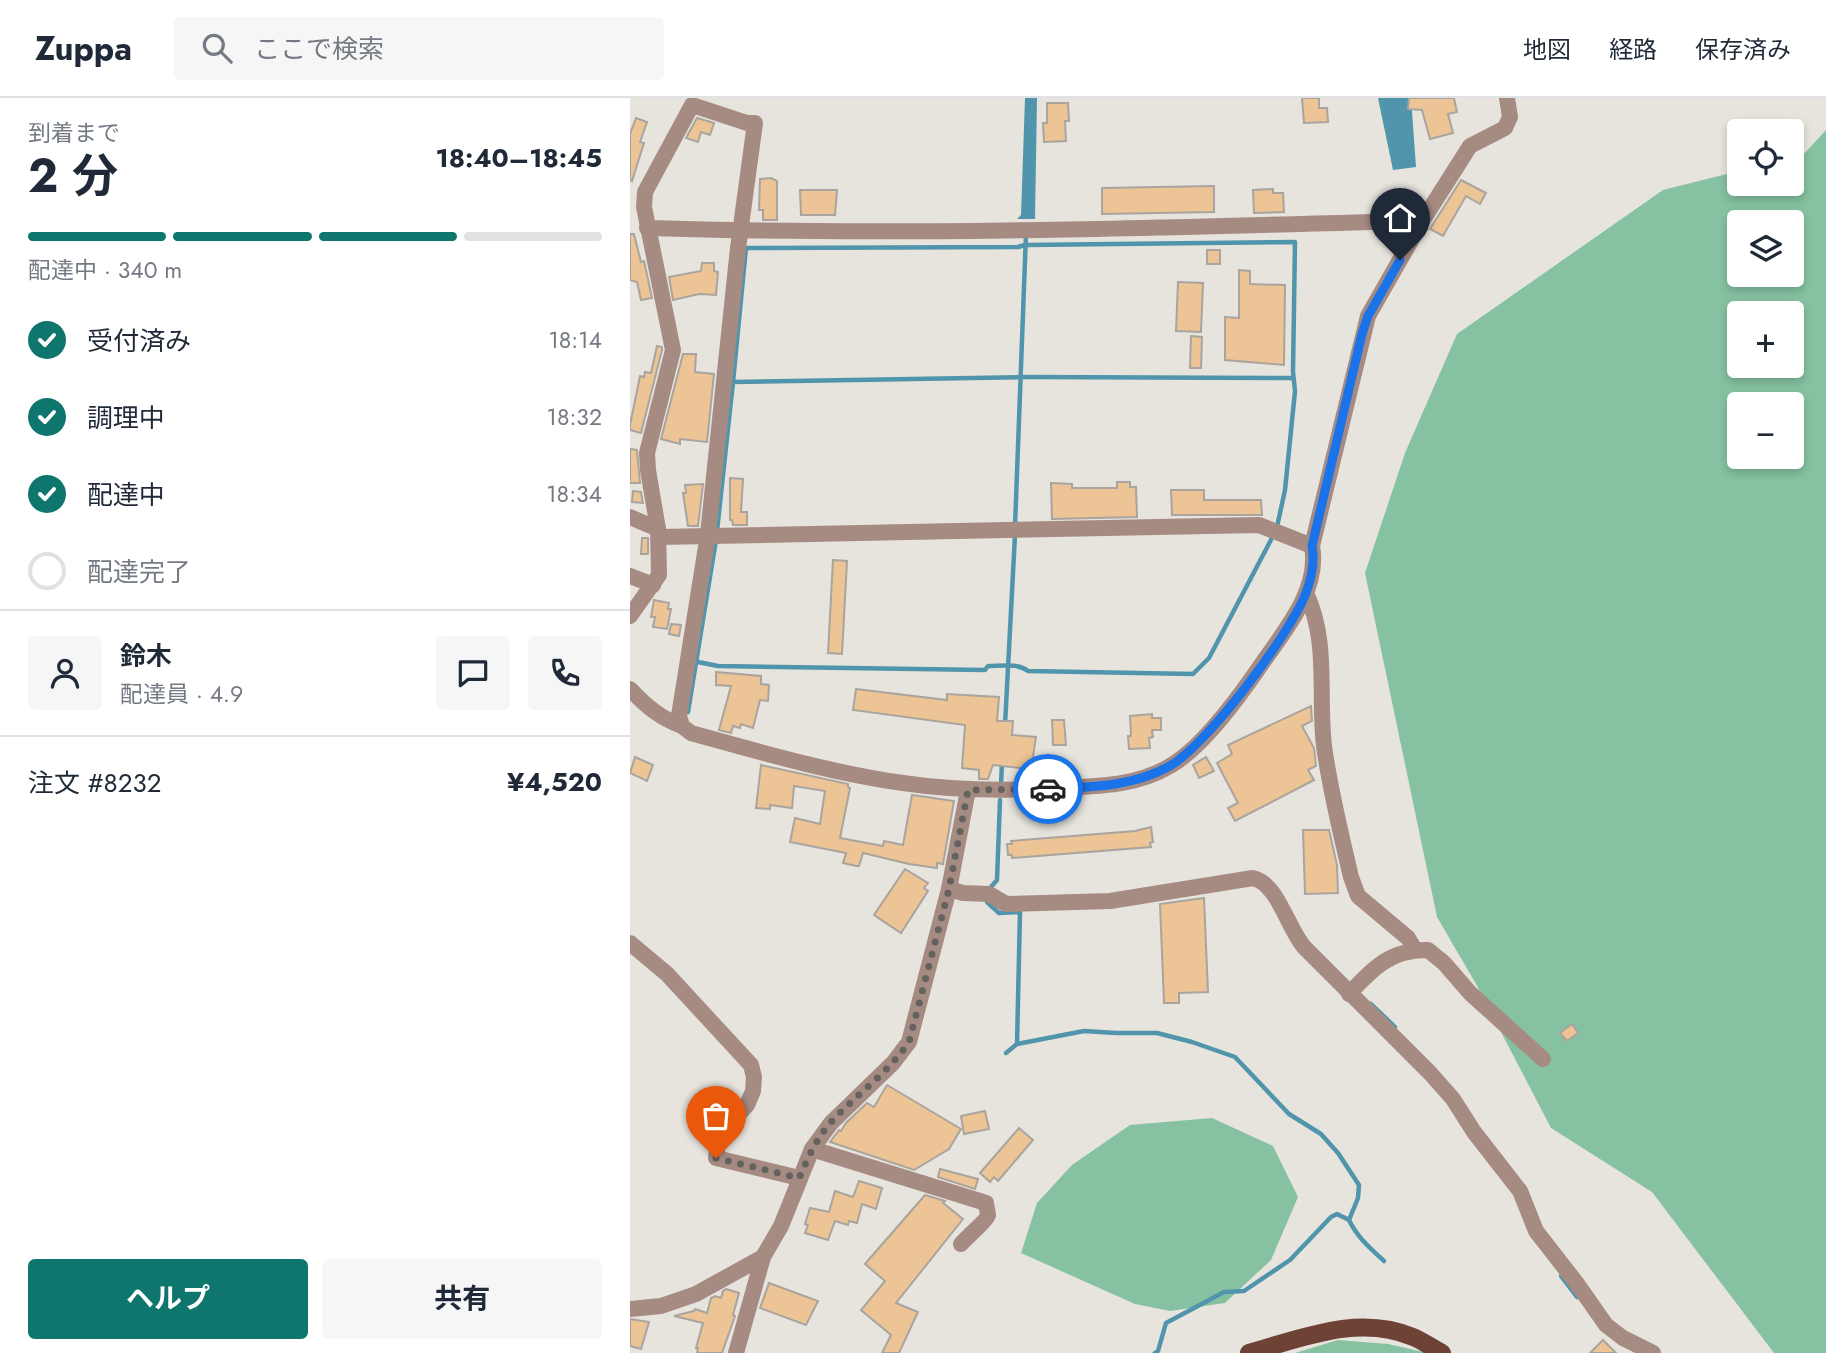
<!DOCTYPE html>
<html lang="ja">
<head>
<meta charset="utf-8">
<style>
  :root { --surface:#fff; --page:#f6f6f7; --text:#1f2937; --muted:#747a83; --line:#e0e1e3; --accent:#0f766e }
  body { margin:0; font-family:Jost,"Noto Sans JP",sans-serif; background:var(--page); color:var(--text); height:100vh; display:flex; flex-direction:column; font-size:26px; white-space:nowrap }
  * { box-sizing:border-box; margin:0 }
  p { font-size:23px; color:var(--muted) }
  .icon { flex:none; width:38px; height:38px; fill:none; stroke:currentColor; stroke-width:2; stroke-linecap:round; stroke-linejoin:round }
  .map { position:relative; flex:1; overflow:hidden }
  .details { display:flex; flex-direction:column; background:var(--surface); width:630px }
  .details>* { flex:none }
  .controls { position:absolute; left:1097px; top:21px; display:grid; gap:14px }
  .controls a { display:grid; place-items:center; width:77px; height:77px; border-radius:7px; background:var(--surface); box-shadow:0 4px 10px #0003; font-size:35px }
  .pin { position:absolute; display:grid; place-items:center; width:60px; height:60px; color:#fff; margin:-72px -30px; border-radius:50% 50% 50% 0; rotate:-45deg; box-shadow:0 0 7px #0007 }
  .pin .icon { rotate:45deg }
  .courier { position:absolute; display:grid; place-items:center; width:70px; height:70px; margin:-35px; border:5px solid #1a73e8; border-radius:50%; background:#fff; color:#222; box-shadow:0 2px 9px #0007 }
  .overview em { font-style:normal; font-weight:700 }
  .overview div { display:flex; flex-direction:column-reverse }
  .overview { display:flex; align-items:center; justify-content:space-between; height:119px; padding:0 28px }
  h1 { font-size:46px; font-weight:700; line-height:52px }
  .bar { display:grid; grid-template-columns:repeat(4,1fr); gap:10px 7px; align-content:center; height:84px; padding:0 28px }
  .bar i { height:9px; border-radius:5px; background:var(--line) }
  .bar .on { background:var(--accent) }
  .bar p { grid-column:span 4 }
  .line { display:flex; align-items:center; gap:18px; padding:0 28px; border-top:2px solid var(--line) }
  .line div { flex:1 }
  .round { display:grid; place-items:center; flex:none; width:74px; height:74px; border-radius:7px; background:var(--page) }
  ol { padding:0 28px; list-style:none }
  li { display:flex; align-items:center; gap:21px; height:77px }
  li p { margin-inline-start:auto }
  li .icon { padding:7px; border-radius:50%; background:var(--accent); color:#fff; stroke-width:4 }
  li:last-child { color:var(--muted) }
  li i { width:38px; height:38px; border:4px solid var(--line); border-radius:50% }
  .action { display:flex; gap:14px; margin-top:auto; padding:14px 28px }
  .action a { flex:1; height:80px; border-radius:7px; background:var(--accent); color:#fff; font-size:28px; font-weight:700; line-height:80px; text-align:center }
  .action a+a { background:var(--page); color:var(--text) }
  header { display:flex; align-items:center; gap:42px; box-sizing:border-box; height:98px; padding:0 35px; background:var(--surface); border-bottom:2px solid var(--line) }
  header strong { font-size:33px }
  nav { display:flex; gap:38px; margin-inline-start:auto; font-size:24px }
  .search { width:490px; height:63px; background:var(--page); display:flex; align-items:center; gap:18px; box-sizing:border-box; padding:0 24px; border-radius:7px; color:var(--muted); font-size:26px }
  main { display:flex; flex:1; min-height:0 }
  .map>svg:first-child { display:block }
  .forest { fill:#86c2a2; fill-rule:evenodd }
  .water { fill:#5095ac }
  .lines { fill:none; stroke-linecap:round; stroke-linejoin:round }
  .stream { stroke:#5095ac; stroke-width:4.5 }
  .building { fill:#edc495; stroke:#a9a49e; stroke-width:2 }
  .street { stroke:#a68b83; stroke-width:16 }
  .primary { stroke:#6f4236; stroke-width:18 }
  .done { stroke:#64625e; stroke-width:7; stroke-dasharray:0 12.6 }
  .route { stroke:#1a73e8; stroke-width:9 }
</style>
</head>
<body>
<header>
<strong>Zuppa</strong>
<div class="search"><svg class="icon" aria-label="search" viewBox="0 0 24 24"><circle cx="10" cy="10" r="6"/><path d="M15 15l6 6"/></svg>ここで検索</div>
<nav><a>地図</a><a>経路</a><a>保存済み</a></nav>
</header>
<main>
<section class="details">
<div class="overview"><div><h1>2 分</h1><p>到着まで</p></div><em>18:40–18:45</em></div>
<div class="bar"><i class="on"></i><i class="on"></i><i class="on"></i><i></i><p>配達中 · 340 m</p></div>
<ol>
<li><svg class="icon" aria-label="check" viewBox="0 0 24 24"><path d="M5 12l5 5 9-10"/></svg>受付済み<p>18:14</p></li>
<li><svg class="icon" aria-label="check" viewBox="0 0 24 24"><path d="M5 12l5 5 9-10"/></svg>調理中<p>18:32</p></li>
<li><svg class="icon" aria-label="check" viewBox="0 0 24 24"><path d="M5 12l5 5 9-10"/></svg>配達中<p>18:34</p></li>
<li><i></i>配達完了</li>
</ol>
<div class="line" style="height:126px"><a class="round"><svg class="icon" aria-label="person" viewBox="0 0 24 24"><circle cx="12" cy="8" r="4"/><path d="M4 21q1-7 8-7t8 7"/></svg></a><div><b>鈴木</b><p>配達員 · 4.9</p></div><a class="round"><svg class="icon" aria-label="chat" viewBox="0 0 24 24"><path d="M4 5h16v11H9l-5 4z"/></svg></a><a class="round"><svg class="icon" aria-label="phone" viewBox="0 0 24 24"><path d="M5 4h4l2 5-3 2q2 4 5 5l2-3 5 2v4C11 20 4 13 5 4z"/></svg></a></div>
<div class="line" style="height:91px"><div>注文 #8232</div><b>¥4,520</b></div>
<div class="action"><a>ヘルプ</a><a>共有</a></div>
</section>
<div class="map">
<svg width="1196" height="1255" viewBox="0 0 1196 1255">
  <rect width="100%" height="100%" fill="#e7e4dd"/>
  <g class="forest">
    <path d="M1196,32V1255H1144L1022,1094L921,1030L846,886L807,819L735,475L775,355L827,236L1033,92L1109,73L1110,86H1162V60L1173,57ZM1110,124H1162V177H1110ZM1110,215H1162V268H1110ZM1110,306H1162V359H1110Z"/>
    <polygon points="582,1020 643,1048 668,1099 641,1162 595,1205 540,1213 505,1206 391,1155 407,1105 442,1067 500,1027"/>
    <polygon points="708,1242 758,1246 798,1255 665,1255"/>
  </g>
  <g class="water">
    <polygon points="395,0 407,0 405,121 387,121 391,117"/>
    <polygon points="748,0 781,0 786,69 763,72"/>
  </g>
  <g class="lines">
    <g class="stream">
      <polyline points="103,284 116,150 388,149 395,147 665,144 663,274 665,293 655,392 647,429"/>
      <polyline points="385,428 396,136"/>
      <polyline points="87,433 103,284 400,279 663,280"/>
      <path d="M68,564L88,568L355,572L358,568C371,568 388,565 398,573L563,576L579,560L643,438"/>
      <polyline points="58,614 86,442"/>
      <polyline points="375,627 385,437"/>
      <polyline points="371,687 372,664"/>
      <polyline points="361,789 367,782 370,702"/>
      <polyline points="358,799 357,804 369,815 390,814 387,946 376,955"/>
      <polyline points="741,906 765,929"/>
      <path d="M387,946L454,933L486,935H527L562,944L605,959L659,1016L691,1036L708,1055L729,1087L728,1100L719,1122C727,1139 740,1150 754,1163"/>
      <polyline points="931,1178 947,1199"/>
      <polyline points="525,1255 528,1253 536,1225 594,1194 614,1193 660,1162 701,1119 707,1116 719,1122"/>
    </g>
  </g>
  <g class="building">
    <polygon points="672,0 689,0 689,10 697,10 698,24 674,25"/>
    <polygon points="779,0 824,0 827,14 818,16 823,35 800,41 792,12 778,11"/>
    <polygon points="417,5 438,5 439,23 435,23 436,43 414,44 413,25 417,25"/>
    <polygon points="6,20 17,24 10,44 14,45 2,83 0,82 0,36"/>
    <polygon points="67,20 84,25 80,37 71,34 68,44 56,40"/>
    <polygon points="141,80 147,83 147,122 133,122 133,112 129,112 130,81"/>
    <polygon points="831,82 856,95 850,106 836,98 813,138 800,131"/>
    <polygon points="584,88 584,114 472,116 472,90"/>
    <polygon points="643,91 643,95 653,95 654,114 624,115 623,92"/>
    <polygon points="170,92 207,92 205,117 171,117"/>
    <polygon points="0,136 4,136 11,164 14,163 22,200 11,202 7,184 0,182"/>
    <rect x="577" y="152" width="13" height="14"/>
    <polygon points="72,165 84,165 84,173 88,174 86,197 69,196 43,202 39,179 71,173"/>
    <polygon points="609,172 620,173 620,186 655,187 654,267 595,262 595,219 609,220"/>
    <polygon points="548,184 573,185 571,234 546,233"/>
    <polygon points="561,238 572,239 571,270 560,270"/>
    <polygon points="27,248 32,249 32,252 11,335 0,332 0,327 10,278 14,279 15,274 21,275"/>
    <polygon points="53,256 66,256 65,274 84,276 77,344 50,341 50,346 31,341"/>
    <polygon points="0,351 7,352 10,385 0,385"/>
    <polygon points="100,380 113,381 111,414 117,414 117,427 103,427 102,422 100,422"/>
    <polygon points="487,384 500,384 500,389 506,389 507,419 422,421 421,385 442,386 442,390 487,390"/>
    <polygon points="73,386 68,428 58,428 53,395 56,395 55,387"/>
    <polygon points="541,392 574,392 574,402 631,402 632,417 542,417"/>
    <polygon points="3,393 11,394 13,405 2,404"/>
    <polygon points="12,440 18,440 18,456 11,456"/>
    <polygon points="203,462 217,463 212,556 198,555"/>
    <polygon points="24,502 39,505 38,511 41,511 37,531 23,529 25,519 21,519"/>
    <polygon points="41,526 51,527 49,538 39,536"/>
    <polygon points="86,574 131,578 131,586 139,587 138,603 130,602 123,630 111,626 110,630 103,628 101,635 89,632 101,588 86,587"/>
    <polygon points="226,591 317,602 317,596 369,599 367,623 383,623 382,637 406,639 401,671 363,667 358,681 349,681 349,672 332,670 335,627 223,612"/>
    <polygon points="681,608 682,623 672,628 684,650 686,668 678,672 684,682 605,723 598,710 608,705 587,665 602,656 598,647"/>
    <polygon points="522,616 522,620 531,620 531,632 522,632 523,639 519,640 520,650 499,651 498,638 501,638 500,618"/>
    <polygon points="422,622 434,622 436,647 423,647"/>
    <polygon points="5,659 23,667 17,683 0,675"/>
    <polygon points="576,659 584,673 569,680 563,667"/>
    <polygon points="131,667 218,686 218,689 220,690 210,740 253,748 254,743 273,747 282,697 324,703 313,766 307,765 307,770 279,766 233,755 229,768 226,768 213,765 216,755 160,744 165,720 190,726 195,693 164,688 162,710 140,707 140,711 126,710"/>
    <polygon points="521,729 523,744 520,745 521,749 382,760 382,757 378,757 377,746 382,746 381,743 505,733"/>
    <polygon points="673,732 699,732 707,767 708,795 675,796"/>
    <polygon points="275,771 298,785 294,790 298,793 271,835 244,817"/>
    <polygon points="574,800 578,894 549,895 549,905 534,905 530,806"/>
    <polygon points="942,926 948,935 937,943 930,935"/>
    <polygon points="257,987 331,1031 319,1051 284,1072 200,1044 209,1032 211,1033 216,1025 237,1005 244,1009"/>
    <polygon points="355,1013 359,1031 334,1036 331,1018"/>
    <polygon points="389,1030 403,1042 368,1083 364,1079 360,1084 350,1075"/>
    <polygon points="310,1071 348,1081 345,1091 308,1079"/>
    <polygon points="229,1083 252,1090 246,1111 232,1106 227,1125 219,1123 218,1127 205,1123 198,1142 175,1135 178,1127 175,1126 180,1110 199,1114 205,1093 223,1099"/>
    <polygon points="295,1097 315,1103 313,1105 333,1121 266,1205 288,1214 269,1255 252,1255 261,1237 231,1212 255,1183 235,1166"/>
    <polygon points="139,1185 188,1203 176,1227 130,1210"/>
    <polygon points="96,1191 109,1195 103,1217 105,1218 92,1255 67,1255 68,1250 66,1250 73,1225 44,1218 64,1213 65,1211 77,1215 81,1200 85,1198 91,1200 93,1193"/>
    <polygon points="0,1221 19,1224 11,1251 0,1248"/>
    <polygon points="973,1242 986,1255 960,1255"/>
  </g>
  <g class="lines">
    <g class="street">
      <path d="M17,130C269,138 523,130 775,123L791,125"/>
      <polyline points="0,419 28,431"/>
      <polyline points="29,439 629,427 682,448"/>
      <polyline points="0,478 23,487"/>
      <path d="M676,495C699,543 688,597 694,648C700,692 711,736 721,779L728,798L778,840L785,852"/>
      <path d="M0,518L29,477L28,431L18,372L17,355L43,252L14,109L15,94L62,7L117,25H125L108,150L78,436L49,618L52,628L61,635C130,654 201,675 273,685C326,693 378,693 432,690C468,688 507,688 540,668C573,649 609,599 631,567C655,532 690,492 682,448L738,218L791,125L840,48L875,30L880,19L877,0"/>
      <path d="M0,591C16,608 30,620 52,628"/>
      <path d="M319,791L333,795L359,796L376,806L480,803L623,780C648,786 657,829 674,849L800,975L823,1001L844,1034L890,1093L906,1133L948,1187L976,1227L993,1240L1023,1255"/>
      <polyline points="0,845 37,876 121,967 124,979 123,993 117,1007 89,1037 86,1060 169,1080"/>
      <path d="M719,896C742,871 761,851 798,852L814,865L840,895L913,961"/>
      <path d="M182,1051L356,1105C356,1107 358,1115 358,1117C357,1122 336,1140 331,1146"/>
      <polyline points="0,1211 31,1208 66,1196 133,1159"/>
      <polyline points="106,1255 133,1159 151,1128 182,1051 201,1025 263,965 279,944 319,791 338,692"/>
    </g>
    <path class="primary" d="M619,1255C672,1240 729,1216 783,1239C793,1243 802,1250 812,1255"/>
  </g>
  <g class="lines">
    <path class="done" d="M86,1060L169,1080C178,1060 187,1039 202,1023C227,996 258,975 279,944L319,791L338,692L418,691"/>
    <path class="route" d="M418,691C459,689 501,689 538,669C576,649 660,536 676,495C682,479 685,464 682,448L732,236L738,218L770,162"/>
  </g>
</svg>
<div class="controls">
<a><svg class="icon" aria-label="locate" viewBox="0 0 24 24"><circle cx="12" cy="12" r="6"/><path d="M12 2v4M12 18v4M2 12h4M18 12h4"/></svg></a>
<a><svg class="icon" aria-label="layers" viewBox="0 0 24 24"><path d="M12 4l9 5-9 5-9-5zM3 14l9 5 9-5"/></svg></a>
<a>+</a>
<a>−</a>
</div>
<div class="pin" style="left:86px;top:1060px;background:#ea580c"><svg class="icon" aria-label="bag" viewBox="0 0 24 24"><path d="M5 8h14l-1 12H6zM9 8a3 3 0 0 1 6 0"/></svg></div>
<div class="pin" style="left:770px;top:162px;background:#1f2937"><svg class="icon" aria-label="home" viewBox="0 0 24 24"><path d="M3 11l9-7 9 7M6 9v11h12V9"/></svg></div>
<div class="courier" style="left:418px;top:691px"><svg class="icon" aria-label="car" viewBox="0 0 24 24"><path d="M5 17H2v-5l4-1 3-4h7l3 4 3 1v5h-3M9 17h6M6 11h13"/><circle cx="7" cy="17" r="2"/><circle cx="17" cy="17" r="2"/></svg></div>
</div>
</main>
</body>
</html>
